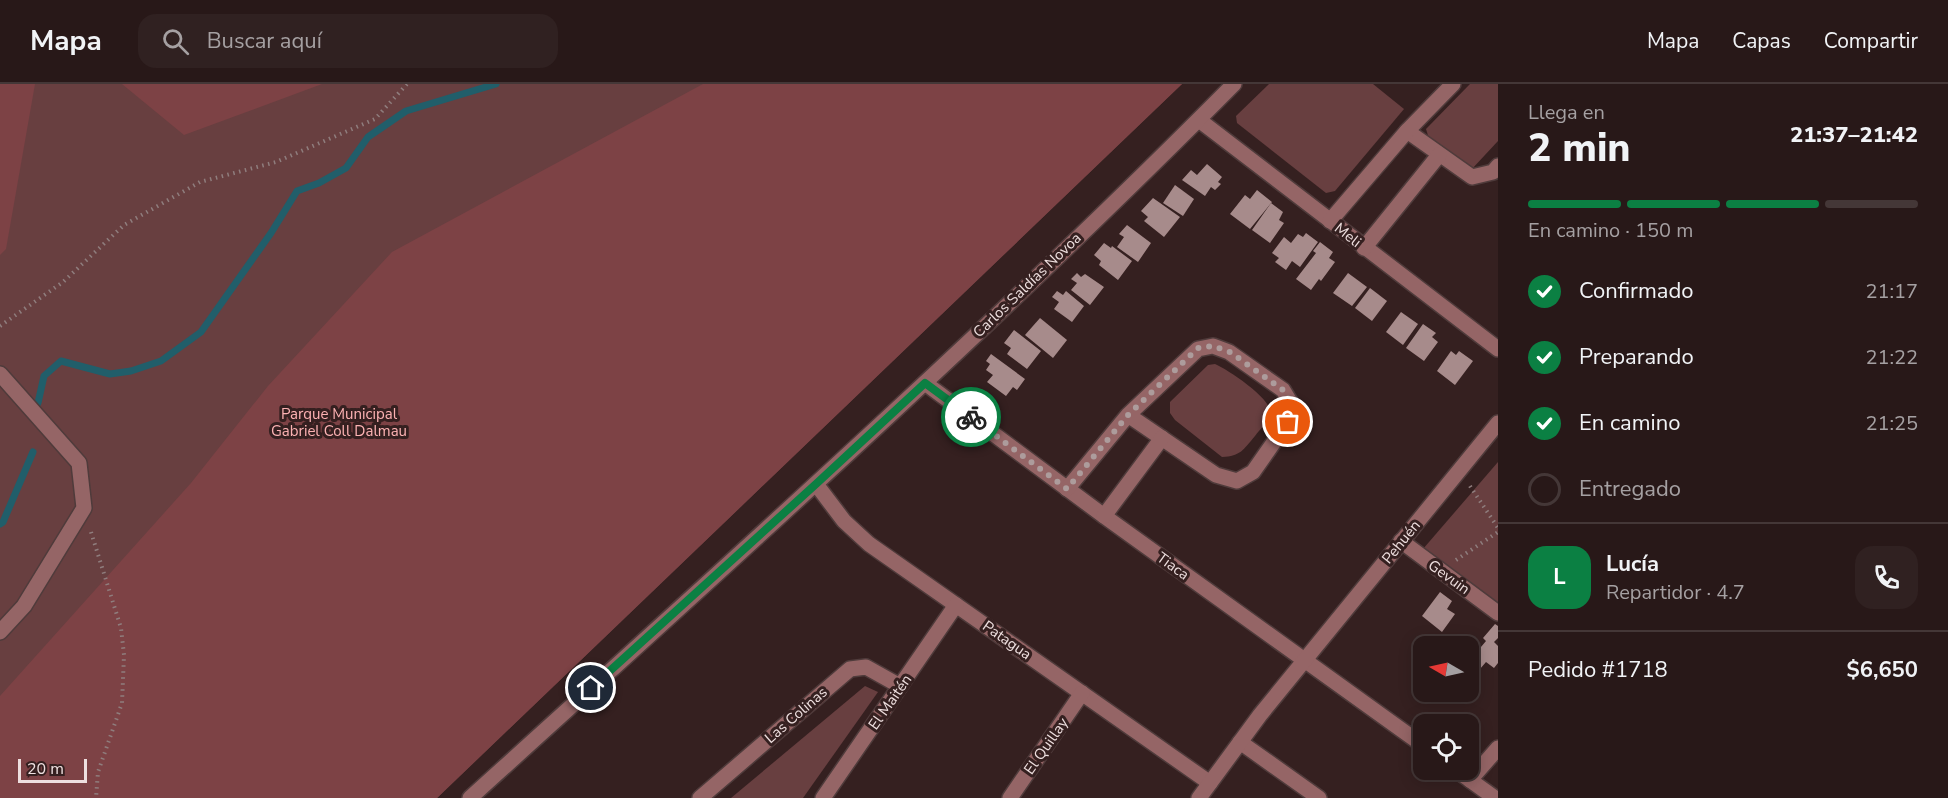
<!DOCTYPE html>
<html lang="es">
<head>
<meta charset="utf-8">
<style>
  :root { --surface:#281818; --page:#302121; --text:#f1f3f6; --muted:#a5a0a2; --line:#443737; --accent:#0b8043 }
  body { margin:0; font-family:"Nunito Sans",sans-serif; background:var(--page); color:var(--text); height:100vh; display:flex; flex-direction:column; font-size:22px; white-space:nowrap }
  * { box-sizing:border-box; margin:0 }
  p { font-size:20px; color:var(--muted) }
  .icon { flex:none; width:33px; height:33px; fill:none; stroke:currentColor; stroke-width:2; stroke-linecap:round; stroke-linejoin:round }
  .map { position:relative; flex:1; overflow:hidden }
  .drawer { display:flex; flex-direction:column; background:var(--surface); width:450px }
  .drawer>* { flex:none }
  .needle { width:39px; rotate:279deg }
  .fabs { position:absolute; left:1413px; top:552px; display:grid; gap:12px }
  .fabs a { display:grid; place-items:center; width:66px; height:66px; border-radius:12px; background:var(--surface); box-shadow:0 3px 15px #0003,0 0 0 2px var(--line); font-size:30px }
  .scale { position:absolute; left:18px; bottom:15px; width:69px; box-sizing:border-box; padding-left:6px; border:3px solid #eedfdf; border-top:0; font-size:16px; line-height:21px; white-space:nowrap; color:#eedfdf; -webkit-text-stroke:4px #352020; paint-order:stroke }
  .pin { position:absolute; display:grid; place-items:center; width:51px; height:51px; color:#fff; margin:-26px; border:3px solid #fff; border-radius:50%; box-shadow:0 2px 6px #0007 }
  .courier { position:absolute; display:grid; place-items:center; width:60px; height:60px; margin:-30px; border:4px solid #0b8043; border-radius:50%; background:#fff; color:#222; box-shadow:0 2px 8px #0007 }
  .headline em { font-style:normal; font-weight:800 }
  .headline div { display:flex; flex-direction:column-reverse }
  .headline { display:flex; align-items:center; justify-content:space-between; height:102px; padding:0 30px }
  h1 { font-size:39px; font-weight:800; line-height:45px }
  .bar { display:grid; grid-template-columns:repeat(4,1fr); gap:9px 6px; align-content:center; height:72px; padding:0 30px }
  .bar i { height:8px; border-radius:4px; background:var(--line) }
  .bar .active { background:var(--accent) }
  .bar p { grid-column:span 4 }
  .line { display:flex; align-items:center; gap:15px; padding:0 30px; border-top:2px solid var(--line) }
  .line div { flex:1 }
  .round { display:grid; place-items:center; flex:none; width:63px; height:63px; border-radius:18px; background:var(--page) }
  ol { padding:0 30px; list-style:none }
  li { display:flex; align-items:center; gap:18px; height:66px }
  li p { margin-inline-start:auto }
  li .icon { padding:6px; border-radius:50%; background:var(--accent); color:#fff; stroke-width:4 }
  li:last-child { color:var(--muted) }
  li i { width:33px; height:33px; border:3px solid var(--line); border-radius:50% }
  header { display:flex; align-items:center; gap:36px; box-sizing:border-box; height:84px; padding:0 30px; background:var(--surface); border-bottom:2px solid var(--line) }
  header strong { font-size:28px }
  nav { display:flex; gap:33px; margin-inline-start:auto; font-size:21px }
  .search { width:420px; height:54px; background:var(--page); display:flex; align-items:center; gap:15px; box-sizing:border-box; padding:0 21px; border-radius:18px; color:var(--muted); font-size:22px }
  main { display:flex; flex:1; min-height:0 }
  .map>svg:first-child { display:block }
  .green { fill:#683f40 }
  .forest { fill:#7d4245 }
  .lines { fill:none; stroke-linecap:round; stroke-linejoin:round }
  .stream { stroke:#215e6a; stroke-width:7 }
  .building { fill:#a78b8b }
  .minor-casing { stroke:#4f3b3b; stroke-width:18 }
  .path { stroke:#8f7d7d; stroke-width:4; stroke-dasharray:1.5 4.5; stroke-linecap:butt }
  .minor { stroke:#956566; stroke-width:15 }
  .done { stroke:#ad9c9c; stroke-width:6; stroke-dasharray:0 10.8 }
  .route { stroke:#0b8043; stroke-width:8 }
  .labels { text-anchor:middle; stroke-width:6; stroke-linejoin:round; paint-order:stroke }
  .street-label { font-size:15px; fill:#eedfdf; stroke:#352020 }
  .park-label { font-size:15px; fill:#fdb2b3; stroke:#352020 }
</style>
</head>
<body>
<header>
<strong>Mapa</strong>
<div class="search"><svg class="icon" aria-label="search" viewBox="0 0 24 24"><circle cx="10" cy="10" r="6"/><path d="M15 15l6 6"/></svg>Buscar aquí</div>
<nav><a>Mapa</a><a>Capas</a><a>Compartir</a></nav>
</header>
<main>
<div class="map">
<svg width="1498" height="714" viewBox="0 0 1498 714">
  <rect width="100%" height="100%" fill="#352020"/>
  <g class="green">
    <polygon points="0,0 1182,0 437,714 0,714"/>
    <polygon points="1269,0 1373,0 1404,25 1335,107 1326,109 1237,39 1236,32"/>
    <polygon points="1470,0 1498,0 1498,57 1471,86 1430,58 1426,45"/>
    <path d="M1215,280C1227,285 1271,314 1270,328C1270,337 1260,345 1255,352C1243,366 1241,372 1222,373L1175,336L1170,329V318L1208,281Z"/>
    <polygon points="1498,378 1498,521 1423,465"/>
    <polygon points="865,602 878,608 803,714 731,714"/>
  </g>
  <g class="forest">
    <polygon points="0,0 35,0 6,165 0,171"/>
    <polygon points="122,0 322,0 184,51"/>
    <polygon points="703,0 1182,0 437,714 0,714 0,612 191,399 268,302 392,168"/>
  </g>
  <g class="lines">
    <g class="stream">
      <polyline points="38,319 44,292 61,277 110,290 131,287 161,277 201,248 271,149 297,107 319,99 346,84 368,53 406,27 496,0"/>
      <polyline points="0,440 3,438 33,368"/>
    </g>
  </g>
  <g class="building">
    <polygon points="1207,80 1222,93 1218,98 1221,100 1215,106 1211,103 1205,112 1182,96 1191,86 1197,91"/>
    <polygon points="1175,101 1194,115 1183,132 1163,119"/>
    <polygon points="1257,106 1272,118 1250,145 1230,130 1245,111 1250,115"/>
    <polygon points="1153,114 1180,133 1164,153 1144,137 1148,133 1141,127"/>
    <polygon points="1271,119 1283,128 1279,136 1284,139 1270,159 1252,146"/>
    <polygon points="1127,141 1151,159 1138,178 1117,163 1124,153 1119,150"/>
    <polygon points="1306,149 1318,158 1300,183 1292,177 1286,186 1275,178 1279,174 1272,169 1284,153 1291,159 1298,150 1303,153"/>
    <polygon points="1320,158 1333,168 1329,174 1335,178 1321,197 1319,195 1311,206 1296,195 1316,169 1313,167"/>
    <polygon points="1104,159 1111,164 1112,162 1132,177 1118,196 1099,181 1101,177 1094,171"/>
    <polygon points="1077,189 1081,193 1085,190 1104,203 1090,221 1071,206 1077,199 1071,195"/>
    <polygon points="1348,189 1367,203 1352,222 1333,209"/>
    <polygon points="1370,204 1387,217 1372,237 1355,224"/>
    <polygon points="1057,207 1063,211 1066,207 1084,222 1072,238 1054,225 1059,218 1052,213"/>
    <polygon points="1401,228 1418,240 1403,261 1386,248"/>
    <polygon points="1040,234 1067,256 1053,274 1025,251"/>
    <polygon points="1423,240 1436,249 1432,253 1438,258 1424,277 1406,264"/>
    <polygon points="1014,246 1041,267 1027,285 1007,270 1011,264 1004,259"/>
    <polygon points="1451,267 1456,271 1459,267 1473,277 1455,301 1437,287"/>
    <polygon points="991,270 1025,295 1017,306 1013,303 1006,312 987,298 993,291 986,286 990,280 986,277"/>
    <polygon points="1440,508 1452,517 1447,525 1455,530 1442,548 1422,532"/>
    <polygon points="1495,540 1498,542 1498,554 1494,558 1498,562 1498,579 1494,584 1486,578 1480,585 1470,576 1486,557 1483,554"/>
  </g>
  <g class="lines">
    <defs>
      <g id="minor">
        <polyline points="1199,36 1498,265"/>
        <polyline points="1407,47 1472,93 1493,88 1498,82"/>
        <polyline points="1330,137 1407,47 1453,0"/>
        <polyline points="1364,164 1439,71"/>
        <polyline points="0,290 79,379 84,424 24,522 0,548"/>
        <polyline points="925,299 1104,432 1424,662"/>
        <polyline points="816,400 844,437 869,460 1210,699"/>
        <polyline points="1067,405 1128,331 1198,265 1213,262 1229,268 1283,306 1292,321 1288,338 1253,388 1237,397 1216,391 1128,331"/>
        <polyline points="1104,432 1162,354"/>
        <polyline points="1401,457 1498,529"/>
        <polyline points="1240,658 1319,714"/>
        <polyline points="1456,686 1495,714"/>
        <polyline points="1470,696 1498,664"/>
        <path d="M470,714C728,480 989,247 1234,0"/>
        <polyline points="700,714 850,585 866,583 900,602"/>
        <polyline points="823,714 956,521"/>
        <polyline points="1010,714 1082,609"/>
        <polyline points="1199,714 1260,631 1498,339"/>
      </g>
    </defs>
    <use href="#minor" class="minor-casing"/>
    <g class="path">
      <polyline points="0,242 63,198 124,141 200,98 276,78 375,35 407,0"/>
      <polyline points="1470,402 1498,444"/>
      <polyline points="91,448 121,544 124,571 122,619 98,688 96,714"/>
      <polyline points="1456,476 1498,448"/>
    </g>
    <use href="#minor" class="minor"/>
  </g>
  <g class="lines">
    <polyline class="done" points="971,333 1067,405 1128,331 1198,264 1213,262 1230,268 1283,306 1292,321 1288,338"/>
    <polyline class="route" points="591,604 816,400 925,299 971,333"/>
  </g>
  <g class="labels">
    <g class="street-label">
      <text transform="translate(1348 151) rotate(38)" y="5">Meli</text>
      <text transform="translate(1027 201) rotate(-44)" y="5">Carlos Saldías Novoa</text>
      <text transform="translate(1401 458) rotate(-51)" y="5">Pehuén</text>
      <text transform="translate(1173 482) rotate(36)" y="5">Tiaca</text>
      <text transform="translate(1449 493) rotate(36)" y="5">Gevuin</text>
      <text transform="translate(1007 556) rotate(35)" y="5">Patagua</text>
      <text transform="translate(890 618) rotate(-55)" y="5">El Maitén</text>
      <text transform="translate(796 631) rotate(-41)" y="5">Las Colinas</text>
      <text transform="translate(1046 662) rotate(-55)" y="5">El Quillay</text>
    </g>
    <g class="park-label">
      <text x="339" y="335">Parque Municipal<tspan x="339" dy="17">Gabriel Coll Dalmau</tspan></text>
    </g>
  </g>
</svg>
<div class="fabs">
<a><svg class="needle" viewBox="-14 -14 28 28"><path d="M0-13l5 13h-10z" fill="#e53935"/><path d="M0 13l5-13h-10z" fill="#a5a0a2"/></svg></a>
<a><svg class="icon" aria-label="locate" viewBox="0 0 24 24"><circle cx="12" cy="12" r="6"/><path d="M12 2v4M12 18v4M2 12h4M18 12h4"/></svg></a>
</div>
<div class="scale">20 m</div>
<div class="pin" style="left:1288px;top:338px;background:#ea580c"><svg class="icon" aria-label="bag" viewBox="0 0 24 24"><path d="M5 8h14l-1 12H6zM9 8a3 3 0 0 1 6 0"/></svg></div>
<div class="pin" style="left:591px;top:604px;background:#1f2937"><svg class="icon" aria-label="home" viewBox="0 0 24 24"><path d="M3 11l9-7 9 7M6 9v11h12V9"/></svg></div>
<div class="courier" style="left:971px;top:333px"><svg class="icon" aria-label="bike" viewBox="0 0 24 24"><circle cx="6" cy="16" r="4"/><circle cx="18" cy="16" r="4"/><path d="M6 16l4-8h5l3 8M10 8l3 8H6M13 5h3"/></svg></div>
</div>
<section class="drawer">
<div class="headline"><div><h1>2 min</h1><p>Llega en</p></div><em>21:37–21:42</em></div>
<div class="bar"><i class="active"></i><i class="active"></i><i class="active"></i><i></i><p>En camino · 150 m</p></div>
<ol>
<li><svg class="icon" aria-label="check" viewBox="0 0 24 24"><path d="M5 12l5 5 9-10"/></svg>Confirmado<p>21:17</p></li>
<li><svg class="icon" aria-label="check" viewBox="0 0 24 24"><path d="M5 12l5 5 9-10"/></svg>Preparando<p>21:22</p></li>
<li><svg class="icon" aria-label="check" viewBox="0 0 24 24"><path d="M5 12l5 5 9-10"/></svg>En camino<p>21:25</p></li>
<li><i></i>Entregado</li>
</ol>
<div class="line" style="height:108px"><b class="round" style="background:var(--accent);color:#fff">L</b><div><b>Lucía</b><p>Repartidor · 4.7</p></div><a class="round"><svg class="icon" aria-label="phone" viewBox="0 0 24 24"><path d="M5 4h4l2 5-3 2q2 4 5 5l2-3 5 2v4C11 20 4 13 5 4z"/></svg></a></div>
<div class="line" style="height:78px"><div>Pedido #1718</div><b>$6,650</b></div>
</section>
</main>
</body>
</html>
